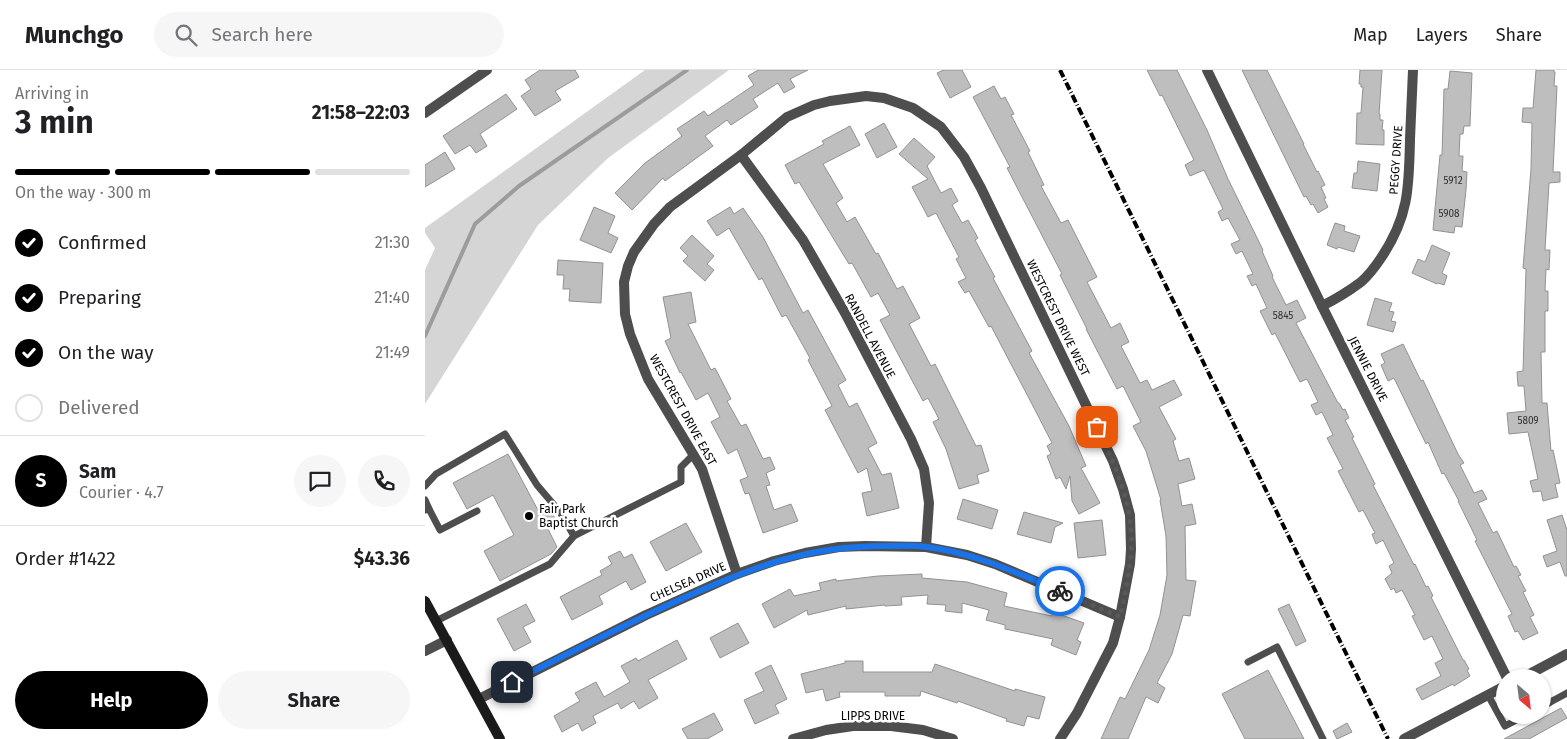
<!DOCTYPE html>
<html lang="en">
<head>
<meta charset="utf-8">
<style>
  :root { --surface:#fff; --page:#f6f6f6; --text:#202124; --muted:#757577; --line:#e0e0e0; --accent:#000 }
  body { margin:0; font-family:"Fira Sans",sans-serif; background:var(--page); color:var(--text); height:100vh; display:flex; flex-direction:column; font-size:19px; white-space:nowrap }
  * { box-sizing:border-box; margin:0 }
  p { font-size:16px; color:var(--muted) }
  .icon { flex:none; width:28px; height:28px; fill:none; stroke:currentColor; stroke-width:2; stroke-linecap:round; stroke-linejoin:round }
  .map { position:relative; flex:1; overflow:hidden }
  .details { display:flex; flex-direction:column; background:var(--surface); width:425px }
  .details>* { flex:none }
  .needle { width:32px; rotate:152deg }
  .buttons { position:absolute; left:1071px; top:599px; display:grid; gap:10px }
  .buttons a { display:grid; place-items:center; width:55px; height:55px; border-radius:50%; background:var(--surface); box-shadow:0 1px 4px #0004; font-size:25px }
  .pin { position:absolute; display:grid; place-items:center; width:42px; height:42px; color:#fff; margin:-21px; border-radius:10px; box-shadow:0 2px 8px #0006 }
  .courier { position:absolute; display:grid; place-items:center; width:50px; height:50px; margin:-25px; border:4px solid #1a73e8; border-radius:50%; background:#fff; color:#222; box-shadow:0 1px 6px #0007 }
  .summary em { font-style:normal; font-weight:700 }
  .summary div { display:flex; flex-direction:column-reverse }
  .summary { display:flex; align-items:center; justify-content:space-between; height:85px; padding:0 15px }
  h1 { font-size:32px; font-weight:700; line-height:38px }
  .bar { display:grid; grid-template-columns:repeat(4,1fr); gap:8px 5px; align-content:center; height:60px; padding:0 15px }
  .bar i { height:6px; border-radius:4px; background:var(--line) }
  .bar .active { background:var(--accent) }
  .bar p { grid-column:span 4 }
  .line { display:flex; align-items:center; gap:12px; padding:0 15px; border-top:1px solid var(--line) }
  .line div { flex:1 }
  .round { display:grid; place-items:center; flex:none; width:52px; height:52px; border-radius:26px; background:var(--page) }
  ol { padding:0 15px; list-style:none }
  li { display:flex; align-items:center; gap:15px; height:55px }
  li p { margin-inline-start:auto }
  li .icon { padding:5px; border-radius:50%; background:var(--accent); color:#fff; stroke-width:4 }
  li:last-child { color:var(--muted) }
  li i { width:28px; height:28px; border:2px solid var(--line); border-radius:50% }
  .primary-button { display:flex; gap:10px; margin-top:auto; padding:10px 15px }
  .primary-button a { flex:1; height:58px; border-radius:30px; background:var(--accent); color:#fff; font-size:20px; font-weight:700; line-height:58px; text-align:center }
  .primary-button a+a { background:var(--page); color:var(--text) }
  header { display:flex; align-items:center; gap:30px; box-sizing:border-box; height:70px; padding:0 25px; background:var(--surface); border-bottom:1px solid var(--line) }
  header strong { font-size:24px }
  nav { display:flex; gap:28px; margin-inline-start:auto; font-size:18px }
  .search { width:350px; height:45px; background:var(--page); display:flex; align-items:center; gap:12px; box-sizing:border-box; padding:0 18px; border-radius:28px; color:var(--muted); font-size:19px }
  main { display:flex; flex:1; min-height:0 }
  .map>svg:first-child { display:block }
  .green { fill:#d5d5d5 }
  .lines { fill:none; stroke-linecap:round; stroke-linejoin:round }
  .stream { stroke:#9c9c9c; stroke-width:4 }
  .building { fill:#bebebe; stroke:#929292 }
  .service { stroke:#4e4e4e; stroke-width:7 }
  .minor { stroke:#4e4e4e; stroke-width:10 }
  .tertiary { stroke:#4e4e4e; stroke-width:10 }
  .secondary { stroke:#1b1b1b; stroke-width:10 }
  .rail { stroke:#000; stroke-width:4; stroke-dasharray:8 2.5 1 2.5; stroke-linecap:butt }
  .done { stroke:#595959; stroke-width:5; stroke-dasharray:0 9 }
  .route { stroke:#1a73e8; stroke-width:6 }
  .poi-dot { fill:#000; stroke:#fff; stroke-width:2 }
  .labels { text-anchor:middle; stroke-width:5; stroke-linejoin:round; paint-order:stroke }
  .number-label { font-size:10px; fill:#303030 }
  .street-label { font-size:12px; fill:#000; stroke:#fff }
  .poi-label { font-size:12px; fill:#000; stroke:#fff; text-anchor:start }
</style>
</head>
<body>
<header>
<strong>Munchgo</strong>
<div class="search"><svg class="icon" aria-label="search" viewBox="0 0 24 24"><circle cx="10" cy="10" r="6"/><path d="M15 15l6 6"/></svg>Search here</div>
<nav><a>Map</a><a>Layers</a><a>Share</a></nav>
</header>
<main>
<section class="details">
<div class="summary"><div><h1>3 min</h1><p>Arriving in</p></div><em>21:58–22:03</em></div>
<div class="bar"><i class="active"></i><i class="active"></i><i class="active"></i><i></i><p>On the way · 300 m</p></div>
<ol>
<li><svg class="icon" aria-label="check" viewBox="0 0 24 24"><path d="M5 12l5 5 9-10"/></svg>Confirmed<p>21:30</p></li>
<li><svg class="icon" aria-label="check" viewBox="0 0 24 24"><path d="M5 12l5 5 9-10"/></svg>Preparing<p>21:40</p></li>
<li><svg class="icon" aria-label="check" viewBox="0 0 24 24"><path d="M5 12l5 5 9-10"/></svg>On the way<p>21:49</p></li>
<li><i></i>Delivered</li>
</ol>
<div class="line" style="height:90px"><b class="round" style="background:var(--accent);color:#fff">S</b><div><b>Sam</b><p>Courier · 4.7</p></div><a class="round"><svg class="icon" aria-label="chat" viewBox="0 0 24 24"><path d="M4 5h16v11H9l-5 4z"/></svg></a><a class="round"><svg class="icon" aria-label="phone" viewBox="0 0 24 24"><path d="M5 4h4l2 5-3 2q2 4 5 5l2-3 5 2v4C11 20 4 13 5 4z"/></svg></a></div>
<div class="line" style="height:65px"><div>Order #1422</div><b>$43.36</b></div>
<div class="primary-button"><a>Help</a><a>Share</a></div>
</section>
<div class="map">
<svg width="1142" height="669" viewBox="0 0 1142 669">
  <rect width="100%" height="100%" fill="#fff"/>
  <polygon class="green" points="220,0 304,0 183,88 113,155 0,334 0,200 10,178 0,163 0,158"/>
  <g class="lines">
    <polyline class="stream" points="0,266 50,154 94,116 262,0"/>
  </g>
  <g class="building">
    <polygon points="115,0 150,0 154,7 130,21 136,30 110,46 96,26 106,19 100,10"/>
    <polygon points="333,0 383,0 365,9 370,17 359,23 353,13 328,29 333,37 306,55 302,50 280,66 288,76 240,111 238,108 207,140 190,123 220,93 257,66 252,59 279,41 283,46 329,15 323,6"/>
    <polygon points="519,0 537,0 546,17 525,28 512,3"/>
    <polygon points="722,0 752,0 782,60 803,109 838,180 837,181 848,206 847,207 861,235 872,230 881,248 871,253 913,333 914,333 918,340 920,339 924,348 920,350 929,367 927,368 950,414 948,415 989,495 990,494 1001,517 1003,516 1008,526 1006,527 1038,590 1039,590 1044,599 1042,600 1045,606 1029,616 1028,614 997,630 991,619 1016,606 1010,593 1018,589 1007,566 999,570 987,546 990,545 977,520 971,523 969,518 966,520 960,509 967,503 964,496 969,493 958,470 951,474 947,464 950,463 938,440 934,442 913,401 918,399 902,368 908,365 897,342 891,345 886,335 893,332 882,309 875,312 850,263 847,265 835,241 842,238 831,214 827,216 822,206 828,204 817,181 811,184 806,174 815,170 803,148 797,151 793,142 798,139 779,100 765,106 760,95 769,90 737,25 735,26"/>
    <polygon points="817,0 842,0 879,74 878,74 892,102 893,101 900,115 896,117 901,128 899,129 903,137 893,143 888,134 886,135 881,126 879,127"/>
    <polygon points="935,0 957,0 954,44 955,44 955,50 958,50 957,60 959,60 959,75 931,74 932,43 936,43 938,17 936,17 936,14 934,14"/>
    <polygon points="1111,0 1129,0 1129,2 1130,2 1129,16 1132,16 1128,102 1135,102 1135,112 1124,113 1120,180 1125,180 1124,200 1121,199 1120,221 1123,221 1123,241 1120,241 1120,282 1116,282 1117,333 1122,333 1126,381 1128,380 1135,413 1130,414 1133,427 1118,431 1116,421 1108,422 1105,411 1113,409 1103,362 1084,364 1082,343 1101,341 1099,316 1093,316 1092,302 1098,301 1101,199 1098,198 1106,99 1107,53 1097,52 1098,38 1108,38"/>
    <polygon points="1025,1 1047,3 1045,56 1039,56 1038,64 1035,64 1034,86 1038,86 1037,101 1042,102 1041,120 1037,157 1030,156 1029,163 1008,160 1015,85 1017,85 1019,19 1023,19"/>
    <polygon points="569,16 576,29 580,27 589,44 586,45 605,81 603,82 619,115 616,116 636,153 643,150 672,207 662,212 686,258 695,253 704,272 696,276 715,313 722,310 727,320 749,310 757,325 734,337 751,369 748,371 754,391 764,388 770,409 753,414 757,436 767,434 771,454 760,456 761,510 771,511 765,546 758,545 747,584 732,613 740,618 733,633 721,627 703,669 676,669 695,627 700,629 724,580 735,545 742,505 741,466 735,430 736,430 721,381 708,356 716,352 698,316 692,319 661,259 662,259 635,205 637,204 582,98 585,97 548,27"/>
    <polygon points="81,24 92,39 55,64 62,76 51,83 45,75 30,84 18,66"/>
    <polygon points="459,53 472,77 452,88 440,64"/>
    <polygon points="425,56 435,75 398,94 418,128 411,133 422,152 430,147 451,184 453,183 472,219 478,216 495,248 484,254 506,296 510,294 551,376 556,375 564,401 552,405 554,413 534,419 521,379 508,352 514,349 503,328 498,331 455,250 465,245 453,223 446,227 427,193 424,194 374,112 370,114 360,95 399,74 397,71"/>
    <polygon points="489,68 510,87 502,96 516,123 526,118 533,131 527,135 537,153 543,150 553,168 550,170 570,207 568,208 607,281 604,283 644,356 661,396 656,398 675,433 654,444 647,431 645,406 641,419 635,407 631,409 622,386 626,384 622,376 627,373 608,336 566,256 564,257 544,221 540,223 533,212 541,208 531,189 534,187 511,143 503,147 487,117 503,109 474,84"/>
    <polygon points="20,82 30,99 0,117 0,95"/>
    <polygon points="933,91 955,94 952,121 927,118 929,103 932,103"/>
    <polygon points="169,137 190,146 183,163 193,168 186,183 155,170"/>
    <polygon points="305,137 309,144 318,138 338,167 378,243 383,240 421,310 413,315 424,337 432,333 452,373 443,378 457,405 466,403 474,438 442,446 437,423 447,421 442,398 433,403 400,340 407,336 383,290 385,288 361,245 357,247 337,208 334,210 304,158 292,166 282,151"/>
    <polygon points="910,153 920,156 919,161 935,166 929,182 913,177 912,179 902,175"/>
    <polygon points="267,165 289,186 282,194 289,200 280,211 258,191 263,186 255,178"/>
    <polygon points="1007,175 1025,183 1017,203 1022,206 1019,215 1013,213 1012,214 987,203 993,189 1000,192"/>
    <polygon points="133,190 178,193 176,233 144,231 145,219 138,219 139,205 132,205"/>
    <polygon points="266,222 271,252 263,254 286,300 290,298 306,329 302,331 316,356 321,354 338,389 345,387 350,399 341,403 345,415 341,416 349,440 366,434 373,451 338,463 324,423 320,424 315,410 323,407 312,379 303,384 286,352 295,347 283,323 271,330 256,302 255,303 240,271 246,268 238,227"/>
    <polygon points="950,228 967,233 964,241 969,242 966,251 971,252 968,262 942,255"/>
    <polygon points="978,274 996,311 998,310 1033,384 1039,393 1035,395 1049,423 1057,420 1062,429 1053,433 1068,463 1072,461 1089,497 1091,496 1096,505 1093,506 1101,521 1098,522 1109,545 1105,547 1113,563 1098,570 1093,561 1090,562 1083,546 1087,544 1050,471 1052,470 1033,431 1034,431 1019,403 1017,404 1003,372 1001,374 969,308 963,311 956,295 960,293 956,284"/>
    <polygon points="83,384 114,442 123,436 131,450 121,455 132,477 126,484 75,511 59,481 89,465 68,425 42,439 28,413"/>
    <polygon points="538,429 573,440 567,459 532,449"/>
    <polygon points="599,442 638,453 630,457 626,473 592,464"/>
    <polygon points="1137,445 1142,460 1142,506 1140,506 1135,492 1122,497 1118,486 1132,481 1122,450"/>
    <polygon points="677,450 681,485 653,488 649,453"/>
    <polygon points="261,453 277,482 241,501 225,472"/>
    <polygon points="195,481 199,488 207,484 221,512 206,520 201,511 174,526 178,534 147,550 135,527 177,505 175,501 187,494 183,487"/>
    <polygon points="497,504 497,508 542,512 582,523 579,536 627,546 628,542 659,553 652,570 656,572 651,585 626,575 628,569 580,559 580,555 561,550 564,540 537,533 537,543 520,541 521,535 502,534 503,525 476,527 477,535 460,536 460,535 421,539 421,536 383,545 382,540 349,558 337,534 365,519 369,526 396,520 394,513 411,509 411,511 453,506"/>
    <polygon points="101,534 110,551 98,557 106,572 89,581 72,549"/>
    <polygon points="864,534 881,571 871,576 853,539"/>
    <polygon points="313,553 324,573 295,588 285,568"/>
    <polygon points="252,570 262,589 223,610 233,628 214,639 209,631 196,639 193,633 168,646 171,653 157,661 153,653 137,662 129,646 155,631 150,623 171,612 179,627 205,612 196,596 211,588 213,591"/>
    <polygon points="420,591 438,591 438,602 507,602 510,594 590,621 590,619 620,627 614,649 602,646 599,656 581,651 582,649 533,631 532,633 496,621 495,626 460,626 460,622 414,622 415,627 401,631 398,619 381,623 376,604 420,593"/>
    <polygon points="346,595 362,629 350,635 354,643 330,654 319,630 339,621 330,603"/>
    <polygon points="843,600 879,669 820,669 797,624"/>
    <polygon points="1136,638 1142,648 1104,669 1079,669"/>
    <polygon points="289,643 298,660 282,669 263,669 257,659"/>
    <polygon points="922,653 927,662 912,669 908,661"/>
  </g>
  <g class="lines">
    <g class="service">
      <polyline points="0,416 11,404 80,364 112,415 135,442 149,466"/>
      <polyline points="0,430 4,439 0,440"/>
      <polyline points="4,439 15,460 52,441"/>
      <polyline points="11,551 125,494 149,466 256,412 256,397 269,384"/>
      <polyline points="823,592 852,577 898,669"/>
      <polyline points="1118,619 1124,633"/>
      <polyline points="1063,625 1080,656 1101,645"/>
      <polyline points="1118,636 1142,623"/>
    </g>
    <g class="minor">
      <polyline points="782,0 897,236 1082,608"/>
      <polyline points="0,43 62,0"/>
      <polyline points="316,85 378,170 420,243 486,369 499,399 504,433 501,477"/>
      <path d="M897,236C911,229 924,221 936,212C944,205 950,197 956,188C984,147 984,117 985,69C986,46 987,23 988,0"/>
      <polyline points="312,504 277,399 223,309 205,264 200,244 199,212 203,196 209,182 229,154 245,137 316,85 362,47 389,35 405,31 441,26 459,28 488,38 516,57 539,87 556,118 688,391 698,419 705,445 706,479 705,494 695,547 688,573 652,643 635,669"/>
      <polyline points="0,581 22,570"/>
      <polyline points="54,629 221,545 312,504 349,491 380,483 414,477 440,476 501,477 542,485 570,494 695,547"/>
      <polyline points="368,669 401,660 428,656 466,656 498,660 528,669"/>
    </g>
    <g class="tertiary">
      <polyline points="1097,608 1142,584"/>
      <polyline points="979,669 1080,616"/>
    </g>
    <polyline class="secondary" points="0,531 75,669"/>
    <polyline class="rail" points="635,0 963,669"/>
  </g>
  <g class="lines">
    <path class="done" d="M635,521L695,547C699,529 703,512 705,494C712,443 693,401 672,357"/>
    <path class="route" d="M87,612C142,584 197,556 254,530C328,497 382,475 465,476C477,476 490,475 502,477C550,483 592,503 635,521"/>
  </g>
  <circle class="poi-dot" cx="104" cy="446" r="5"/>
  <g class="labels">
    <g class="number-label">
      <text x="1028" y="114">5912</text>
      <text x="1024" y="147">5908</text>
      <text x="858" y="249">5845</text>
      <text x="1103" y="354">5809</text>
    </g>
    <g class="street-label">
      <text transform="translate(971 90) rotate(-86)" y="4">PEGGY DRIVE</text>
      <text transform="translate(633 248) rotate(64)" y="4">WESTCREST DRIVE WEST</text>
      <text transform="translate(445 266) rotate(62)" y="4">RANDELL AVENUE</text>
      <text transform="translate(943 299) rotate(63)" y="4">JENNIE DRIVE</text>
      <text transform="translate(258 340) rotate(61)" y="4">WESTCREST DRIVE EAST</text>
      <text transform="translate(263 512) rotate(-24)" y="4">CHELSEA DRIVE</text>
      <text x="448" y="650">LIPPS DRIVE</text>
    </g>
    <g class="poi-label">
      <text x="114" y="443">Fair Park<tspan x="114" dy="14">Baptist Church</tspan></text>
    </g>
  </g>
</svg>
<div class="buttons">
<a><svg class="needle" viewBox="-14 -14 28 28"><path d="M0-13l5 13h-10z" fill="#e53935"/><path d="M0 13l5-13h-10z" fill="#757577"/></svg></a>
</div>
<div class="pin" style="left:672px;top:357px;background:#ea580c"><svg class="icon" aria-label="bag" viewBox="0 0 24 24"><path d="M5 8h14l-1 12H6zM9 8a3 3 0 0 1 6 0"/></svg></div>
<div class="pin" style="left:87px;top:612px;background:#1f2937"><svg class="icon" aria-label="home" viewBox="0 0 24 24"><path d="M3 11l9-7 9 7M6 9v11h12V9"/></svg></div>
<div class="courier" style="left:635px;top:521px"><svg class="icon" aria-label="bike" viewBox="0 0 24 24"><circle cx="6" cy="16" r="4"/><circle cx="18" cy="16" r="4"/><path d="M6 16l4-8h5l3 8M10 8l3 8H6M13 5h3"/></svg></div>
</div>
</main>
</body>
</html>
